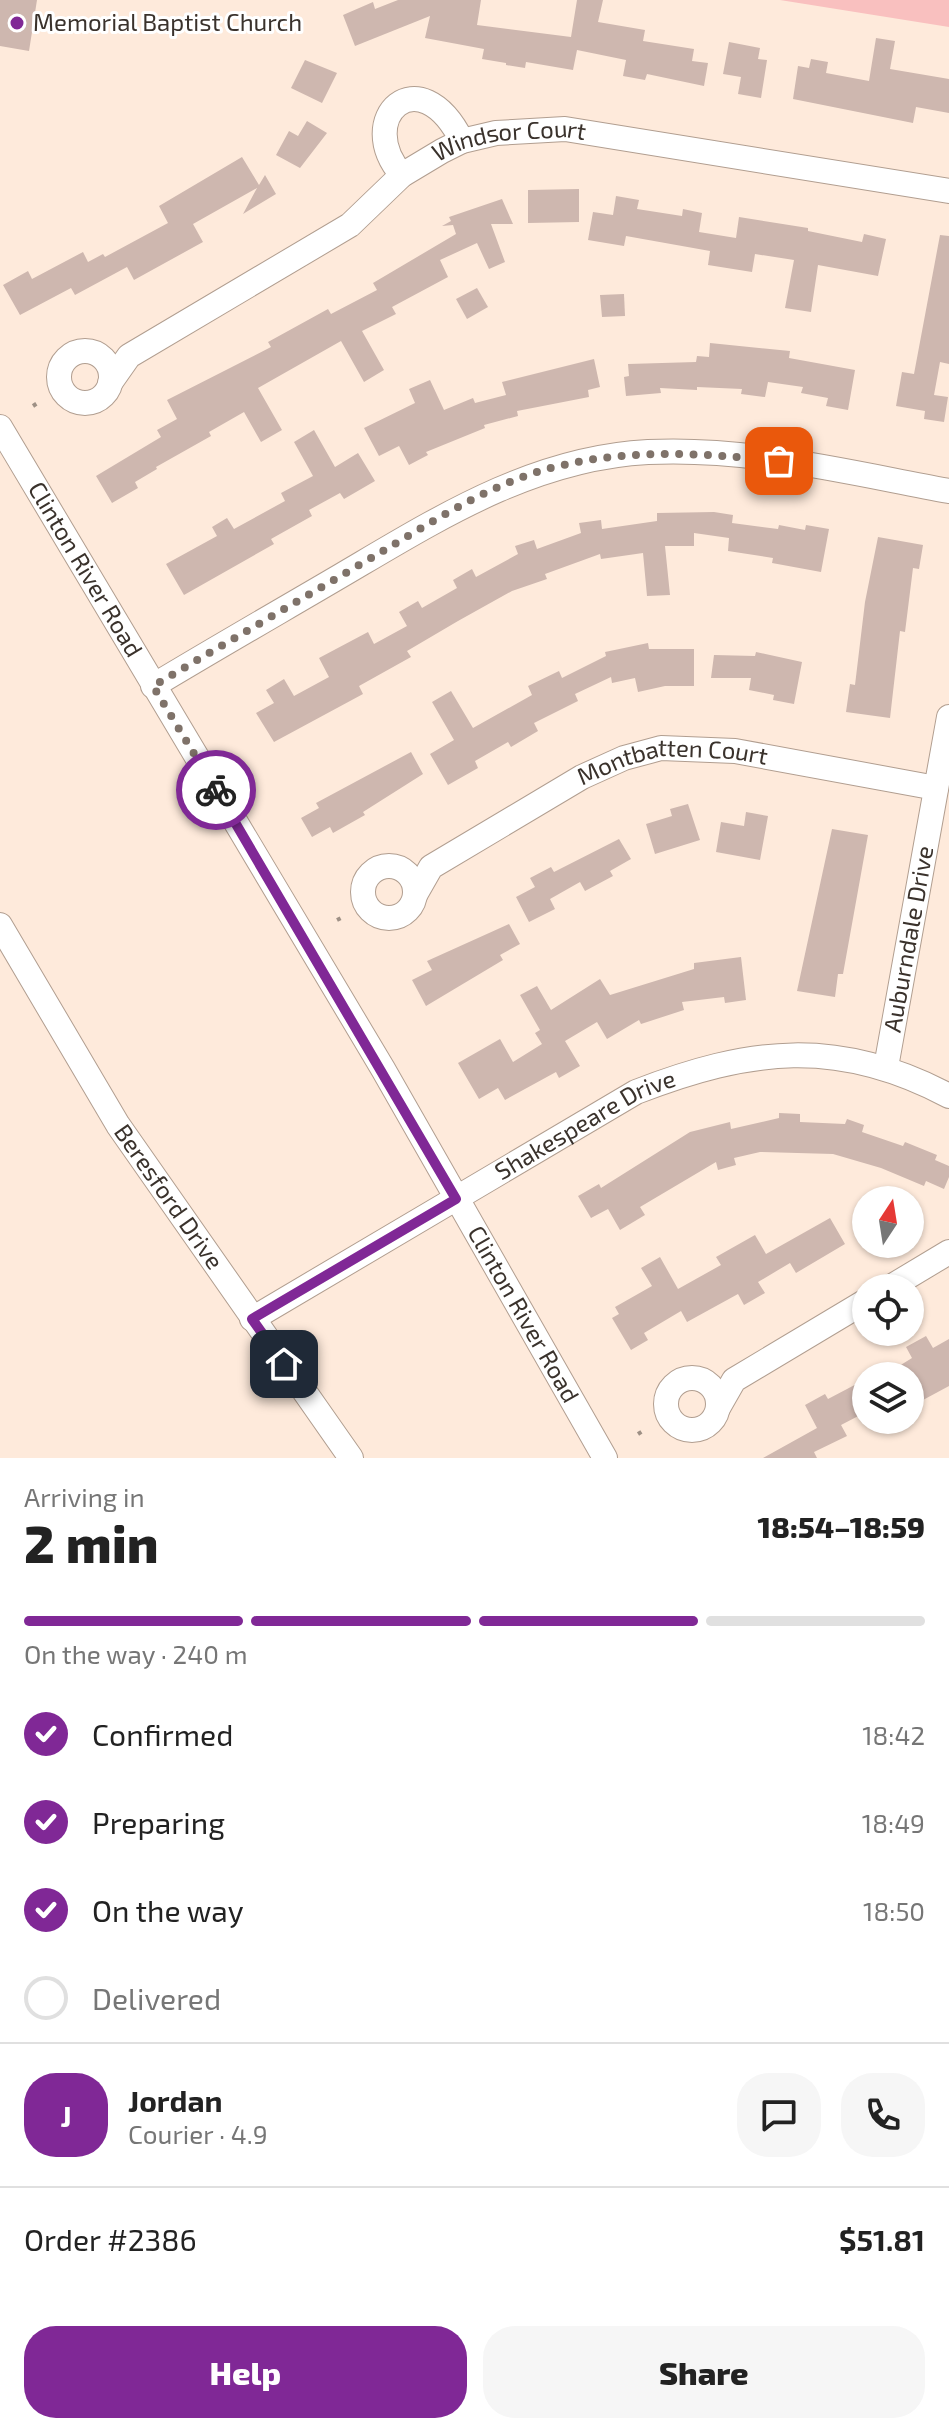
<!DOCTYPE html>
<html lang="en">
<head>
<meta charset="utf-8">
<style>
  :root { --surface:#fff; --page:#f6f6f6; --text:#222; --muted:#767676; --line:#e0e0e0; --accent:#802896 }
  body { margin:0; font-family:"Exo 2",sans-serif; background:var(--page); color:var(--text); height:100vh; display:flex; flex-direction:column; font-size:30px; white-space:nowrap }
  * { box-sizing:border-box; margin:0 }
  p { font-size:26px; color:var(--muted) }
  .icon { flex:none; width:44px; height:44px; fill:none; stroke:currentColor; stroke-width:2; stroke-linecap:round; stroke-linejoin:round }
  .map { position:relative; height:1458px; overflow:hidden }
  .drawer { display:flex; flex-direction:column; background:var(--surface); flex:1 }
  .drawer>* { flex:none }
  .needle { width:52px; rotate:12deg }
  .fabs { position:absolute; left:852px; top:1186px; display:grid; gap:16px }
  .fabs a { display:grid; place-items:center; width:72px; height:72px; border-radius:50%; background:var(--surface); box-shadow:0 2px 6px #0004; font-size:40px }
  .pin { position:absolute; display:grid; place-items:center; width:68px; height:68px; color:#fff; margin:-34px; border-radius:16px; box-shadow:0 4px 12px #0006 }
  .courier { position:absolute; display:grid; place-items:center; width:80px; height:80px; margin:-40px; border:6px solid #802896; border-radius:50%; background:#fff; color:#222; box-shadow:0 2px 10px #0007 }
  .head em { font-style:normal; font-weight:800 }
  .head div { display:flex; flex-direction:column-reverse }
  .head { display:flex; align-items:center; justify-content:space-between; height:136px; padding:0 24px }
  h1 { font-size:52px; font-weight:800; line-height:60px }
  .bar { display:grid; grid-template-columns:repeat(4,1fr); gap:12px 8px; align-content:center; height:96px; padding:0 24px }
  .bar i { height:10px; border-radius:6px; background:var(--line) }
  .bar .active { background:var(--accent) }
  .bar p { grid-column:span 4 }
  .line { display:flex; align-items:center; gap:20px; padding:0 24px; border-top:2px solid var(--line) }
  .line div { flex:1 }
  .round { display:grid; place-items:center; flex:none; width:84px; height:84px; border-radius:32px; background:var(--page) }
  ol { padding:0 24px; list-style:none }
  li { display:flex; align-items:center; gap:24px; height:88px }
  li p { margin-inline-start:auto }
  li .icon { padding:8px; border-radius:50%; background:var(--accent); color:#fff; stroke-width:4 }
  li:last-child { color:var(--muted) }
  li i { width:44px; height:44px; border:4px solid var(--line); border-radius:50% }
  .cta { display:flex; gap:16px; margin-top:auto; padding:16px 24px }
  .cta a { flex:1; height:92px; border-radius:32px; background:var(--accent); color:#fff; font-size:32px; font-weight:800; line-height:92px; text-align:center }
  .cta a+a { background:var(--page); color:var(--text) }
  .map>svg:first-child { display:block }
  .green { fill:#f9c0bf }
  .building { fill:#ceb7af }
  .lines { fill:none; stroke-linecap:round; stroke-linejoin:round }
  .minor-casing { stroke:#b19e90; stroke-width:26 }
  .path { stroke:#9e9085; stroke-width:4; stroke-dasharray:4 6; stroke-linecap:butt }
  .minor { stroke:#fff; stroke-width:24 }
  .done { stroke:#7f7269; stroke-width:8; stroke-dasharray:0 14.4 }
  .route { stroke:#802896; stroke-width:10 }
  .poi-dot { fill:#802896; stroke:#fff; stroke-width:3 }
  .labels { text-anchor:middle; stroke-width:6; stroke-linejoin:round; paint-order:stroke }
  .poi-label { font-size:24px; fill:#3a322c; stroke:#fff; text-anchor:start }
  .street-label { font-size:24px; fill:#3a322c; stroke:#fff }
</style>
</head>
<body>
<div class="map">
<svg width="949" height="1458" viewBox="0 0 949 1458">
  <rect width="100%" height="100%" fill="#feeadb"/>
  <polygon class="green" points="780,0 949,0 949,27"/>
  <g class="building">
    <polygon points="0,0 37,0 29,51 0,46"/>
    <polygon points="398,0 481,0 477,25 571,37 577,0 603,0 598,22 645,30 643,41 694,49 692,61 708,63 704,86 647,74 645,80 623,76 626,60 577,50 573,70 526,62 525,68 506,65 506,63 482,59 484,49 425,38 430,16 355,46 343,15 373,2 375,9"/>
    <polygon points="876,38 895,41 890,69 949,79 949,113 916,107 913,123 793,99 798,66 809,68 811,59 828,62 826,73 869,81"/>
    <polygon points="729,42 760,48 758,59 767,60 761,98 738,94 741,77 723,74"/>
    <polygon points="305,60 337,73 322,103 291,88"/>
    <polygon points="307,121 327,133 300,168 276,155 289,131 298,136"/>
    <polygon points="242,157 259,185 265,175 276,194 243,214 257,188 193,224 203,242 134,280 127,267 75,295 71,288 20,315 3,285 28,271 32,279 83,252 88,262 103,254 105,257 168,223 159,206"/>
    <polygon points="579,189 579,222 528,223 528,190"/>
    <polygon points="616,196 639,200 637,209 682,216 683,209 702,213 699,232 736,238 739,217 808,228 808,231 862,242 864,234 886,239 878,276 818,265 811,312 785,308 794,260 755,254 752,272 708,265 710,251 626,236 624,246 588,240 593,212 613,215"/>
    <polygon points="502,199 513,224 491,224 505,262 489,269 477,243 440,260 448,277 392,307 396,314 362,331 384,370 364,382 341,341 258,388 282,430 261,442 244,412 209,432 211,436 156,467 157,469 135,482 138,488 112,503 96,476 161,437 157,430 177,419 167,400 271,347 268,342 328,309 331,314 377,290 373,283 456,234 453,225 442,226 451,221 449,217"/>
    <polygon points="940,235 949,236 949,364 940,362 934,395 948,397 944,422 924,419 925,411 896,406 902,372 914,374"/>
    <polygon points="477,288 488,307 467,319 456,299"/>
    <polygon points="624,294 625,316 602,317 600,295"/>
    <polygon points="710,343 790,351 789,358 855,370 848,410 826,406 828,398 801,393 803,387 768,382 765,397 741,394 742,389 697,387 697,390 660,388 661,393 626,396 624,377 629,376 628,364 696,362 697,356 709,357"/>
    <polygon points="594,359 600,387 588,390 589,397 517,411 518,416 484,425 485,428 426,452 428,455 409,465 399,446 379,456 364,428 415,403 409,389 430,380 444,410 473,398 475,403 506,395 502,382"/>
    <polygon points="314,430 335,467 358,453 375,481 344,499 340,493 309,510 312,516 271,539 274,544 184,595 166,564 217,536 212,527 227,518 234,529 285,501 281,493 313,476 294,442"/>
    <polygon points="714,512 733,515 732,523 778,529 779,525 805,530 806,525 829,529 821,572 772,563 773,558 728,551 729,538 694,533 694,546 665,546 670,595 647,596 643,553 601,559 600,554 545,574 547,579 512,591 458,621 407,651 411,657 359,686 363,694 274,742 256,713 274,703 266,690 284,679 294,696 329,677 319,658 368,632 374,644 407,626 399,612 418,601 422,608 457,588 453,580 472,569 476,577 518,554 515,546 534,540 537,549 581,533 579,523 601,520 602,529 657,521 657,513"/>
    <polygon points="878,537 923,545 919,569 913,568 905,632 900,631 890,718 846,712 850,684 855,685 865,602"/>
    <polygon points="648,643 649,649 694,649 694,686 665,686 638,692 635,678 612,683 611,677 575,694 578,701 534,723 538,731 511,747 508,742 475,761 478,768 448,785 430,754 454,740 432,702 451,691 473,728 532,695 528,686 559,671 562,678 606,656 605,652"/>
    <polygon points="756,652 802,662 794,704 773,700 774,695 749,690 751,678 711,678 714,655 755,656"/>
    <polygon points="411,752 423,774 363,812 365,815 333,833 330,827 312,837 301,818 319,808 316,803"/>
    <polygon points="688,804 700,840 655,854 646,824 672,816 670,809"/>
    <polygon points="746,812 768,816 760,860 716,852 721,822 744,826"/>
    <polygon points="832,829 868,835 843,974 838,974 835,997 797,991"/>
    <polygon points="619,839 631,859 610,871 613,876 585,891 580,882 550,899 555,909 529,922 516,897 535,887 530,878 551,867 554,872"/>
    <polygon points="509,924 520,944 500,955 503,960 426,1006 412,980 432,970 427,961"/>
    <polygon points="741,957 746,1000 725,1003 724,997 682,1002 684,1010 641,1024 639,1020 607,1039 597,1022 565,1041 580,1066 559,1078 556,1072 505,1100 498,1088 479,1099 458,1063 500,1039 513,1062 542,1044 535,1033 540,1030 520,995 537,986 551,1010 600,979 610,995 694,969 694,963"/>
    <polygon points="779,1113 800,1114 800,1122 845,1124 847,1119 864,1125 862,1132 903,1146 905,1142 937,1155 935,1160 949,1166 949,1177 944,1189 926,1181 924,1186 881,1168 833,1154 760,1152 734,1158 736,1165 718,1170 716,1162 640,1207 645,1215 620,1230 608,1209 591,1218 578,1196 599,1184 601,1188 690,1132 730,1122 731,1129 779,1118"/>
    <polygon points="830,1218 845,1244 796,1273 790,1263 758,1282 765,1293 744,1305 738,1294 687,1322 681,1311 644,1333 648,1340 631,1350 612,1318 619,1314 615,1307 652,1286 641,1268 660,1257 678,1289 721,1265 716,1257 755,1235 766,1254"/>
    <polygon points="926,1336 933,1348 949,1339 949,1386 910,1407 910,1376 883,1376 912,1358 906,1347"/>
    <polygon points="866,1379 866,1412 841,1425 847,1436 814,1452 817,1458 763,1458 817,1428 805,1405 825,1394 828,1399"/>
  </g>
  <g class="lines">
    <defs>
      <g id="minor">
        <path d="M402,175C353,119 419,55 462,141"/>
        <circle cx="85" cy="377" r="26"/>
        <path id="s1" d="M110,383L129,356L350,225L402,175L442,151L462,141L496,133L565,129L949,191"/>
        <path id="s2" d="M0,427L383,1069L605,1458"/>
        <path d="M153,686C216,648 279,612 342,575C439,518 533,458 648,452C749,447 851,473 949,491"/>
        <circle cx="389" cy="892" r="26"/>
        <path id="s3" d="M415,895L431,867L582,777L624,758L661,748L735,751L936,788"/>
        <path id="s4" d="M0,925L118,1125L351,1458"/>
        <path id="s5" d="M886,1067L949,717"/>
        <polyline points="889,1288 949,1252"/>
        <path id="s6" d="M252,1319L636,1092C749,1048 838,1037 949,1096"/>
        <circle cx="692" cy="1404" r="26"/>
        <polyline points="718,1408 734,1380 866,1301"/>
      </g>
    </defs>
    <use href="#minor" class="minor-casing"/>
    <g class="path">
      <polyline points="33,406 39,402"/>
      <polyline points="337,920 343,917"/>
      <polyline points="638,1434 646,1429"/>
    </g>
    <use href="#minor" class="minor"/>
  </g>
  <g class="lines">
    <path class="done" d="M216,790L153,686C228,642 303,598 378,554C432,522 490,484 551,468C627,448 702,453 779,461"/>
    <polyline class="route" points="216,790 456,1199 252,1319 284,1364"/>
  </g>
  <circle class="poi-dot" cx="17" cy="23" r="8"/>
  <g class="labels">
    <g class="poi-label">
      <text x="33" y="31">Memorial Baptist Church</text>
    </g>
    <g class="street-label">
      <text dy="8" stroke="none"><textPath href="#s1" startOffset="478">Windsor Court</textPath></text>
      <text dy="8" stroke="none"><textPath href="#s2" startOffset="166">Clinton River Road</textPath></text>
      <text dy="8" stroke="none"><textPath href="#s3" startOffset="302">Montbatten Court</textPath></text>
      <text dy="8" stroke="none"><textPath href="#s5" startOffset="130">Auburndale Drive</textPath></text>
      <text dy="8" stroke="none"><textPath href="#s6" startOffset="386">Shakespeare Drive</textPath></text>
      <text dy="8" stroke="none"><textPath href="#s4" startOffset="320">Beresford Drive</textPath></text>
      <text dy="8" stroke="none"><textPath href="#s2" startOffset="1030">Clinton River Road</textPath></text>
    </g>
  </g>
</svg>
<div class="fabs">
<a><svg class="needle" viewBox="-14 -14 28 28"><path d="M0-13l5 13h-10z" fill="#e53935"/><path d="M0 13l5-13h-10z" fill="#767676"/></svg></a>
<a><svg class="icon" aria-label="locate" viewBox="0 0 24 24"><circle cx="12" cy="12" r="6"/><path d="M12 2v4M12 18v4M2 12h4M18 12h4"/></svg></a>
<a><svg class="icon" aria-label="layers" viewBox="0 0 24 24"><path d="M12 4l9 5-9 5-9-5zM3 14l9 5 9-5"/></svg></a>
</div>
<div class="pin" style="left:779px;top:461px;background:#ea580c"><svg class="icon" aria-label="bag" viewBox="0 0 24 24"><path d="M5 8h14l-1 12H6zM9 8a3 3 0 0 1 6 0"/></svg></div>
<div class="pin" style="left:284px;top:1364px;background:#1f2937"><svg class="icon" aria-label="home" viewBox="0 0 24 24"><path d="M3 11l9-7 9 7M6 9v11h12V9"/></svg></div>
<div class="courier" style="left:216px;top:790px"><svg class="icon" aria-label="bike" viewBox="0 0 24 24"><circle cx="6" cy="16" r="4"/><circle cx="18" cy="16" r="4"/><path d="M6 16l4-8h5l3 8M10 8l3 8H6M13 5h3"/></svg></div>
</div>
<section class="drawer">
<div class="head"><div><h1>2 min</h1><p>Arriving in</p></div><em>18:54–18:59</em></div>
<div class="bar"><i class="active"></i><i class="active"></i><i class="active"></i><i></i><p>On the way · 240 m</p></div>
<ol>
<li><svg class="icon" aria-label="check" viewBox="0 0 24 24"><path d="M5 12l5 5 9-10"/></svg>Confirmed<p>18:42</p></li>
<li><svg class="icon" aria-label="check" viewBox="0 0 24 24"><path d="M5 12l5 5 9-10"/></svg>Preparing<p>18:49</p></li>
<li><svg class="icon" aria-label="check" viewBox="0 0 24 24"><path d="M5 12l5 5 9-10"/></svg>On the way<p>18:50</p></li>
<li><i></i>Delivered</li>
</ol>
<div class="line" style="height:144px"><b class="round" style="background:var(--accent);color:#fff">J</b><div><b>Jordan</b><p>Courier · 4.9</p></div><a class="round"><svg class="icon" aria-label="chat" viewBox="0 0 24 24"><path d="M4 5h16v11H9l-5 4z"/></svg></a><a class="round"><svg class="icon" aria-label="phone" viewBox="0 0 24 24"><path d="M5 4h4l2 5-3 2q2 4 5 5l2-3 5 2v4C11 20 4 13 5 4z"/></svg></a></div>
<div class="line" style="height:104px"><div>Order #2386</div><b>$51.81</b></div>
<div class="cta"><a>Help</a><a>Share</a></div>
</section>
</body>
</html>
